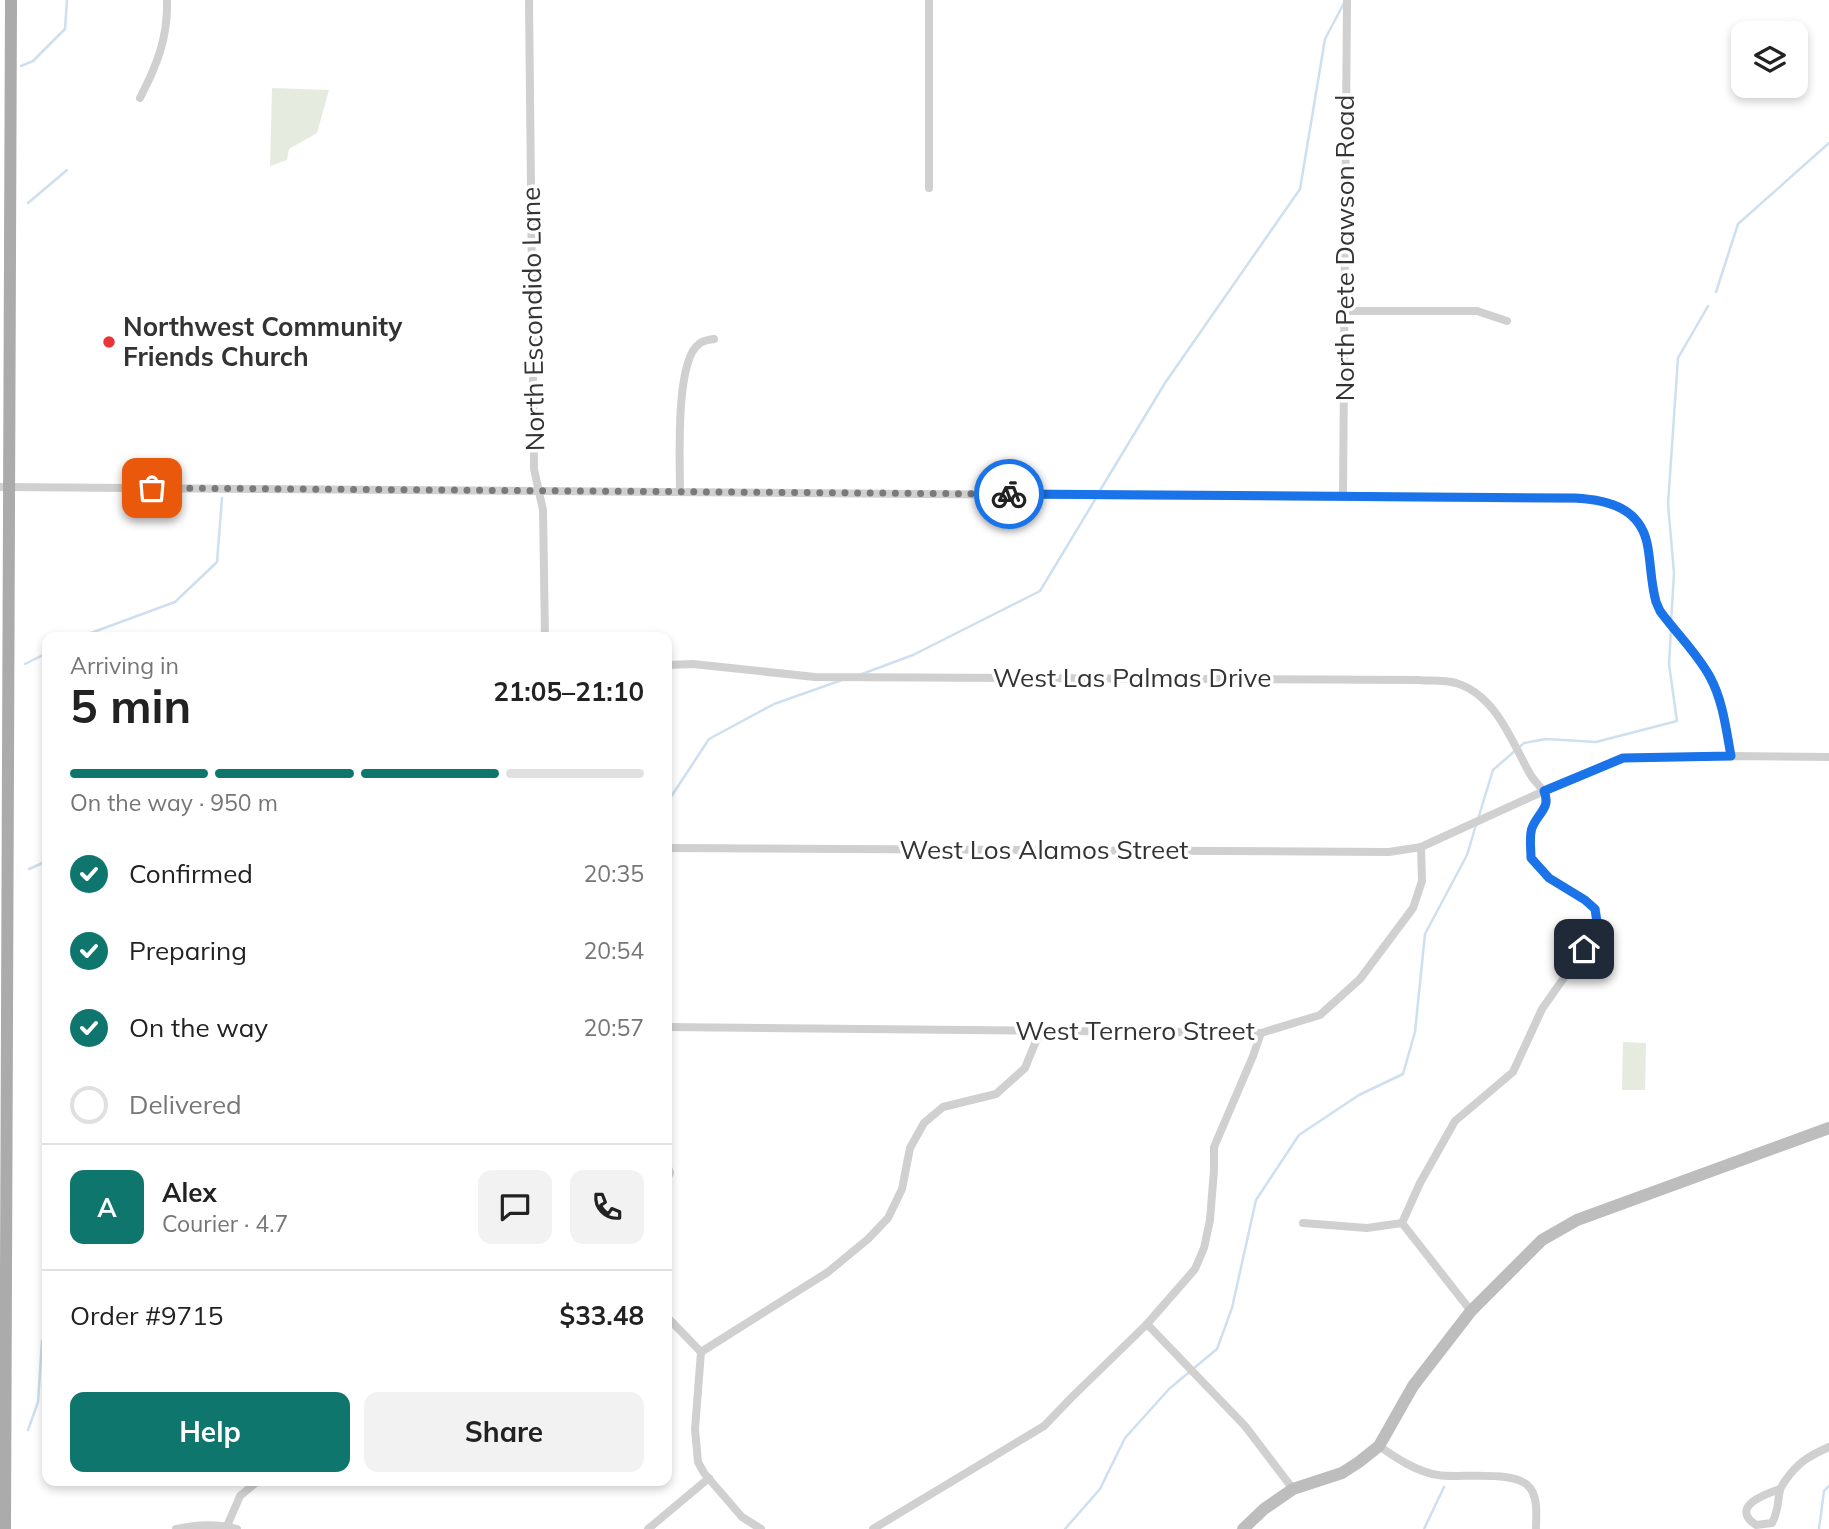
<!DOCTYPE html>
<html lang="en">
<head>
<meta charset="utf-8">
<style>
  :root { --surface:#fff; --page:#f2f2f2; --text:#222; --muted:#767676; --line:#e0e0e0; --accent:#0f766e }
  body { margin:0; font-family:Mulish,sans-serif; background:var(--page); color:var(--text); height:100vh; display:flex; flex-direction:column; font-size:26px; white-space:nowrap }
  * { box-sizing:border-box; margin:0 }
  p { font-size:23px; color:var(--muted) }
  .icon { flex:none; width:38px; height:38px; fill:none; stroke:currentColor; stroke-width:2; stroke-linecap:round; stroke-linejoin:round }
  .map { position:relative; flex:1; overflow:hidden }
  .sheet { position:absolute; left:42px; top:632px; width:630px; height:854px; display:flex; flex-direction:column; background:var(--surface); border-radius:14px; box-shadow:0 4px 10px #0003 }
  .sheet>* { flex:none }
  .controls { position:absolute; left:1731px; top:21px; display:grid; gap:14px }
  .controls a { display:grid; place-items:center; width:77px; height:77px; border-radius:14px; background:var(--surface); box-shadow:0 4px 10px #0003; font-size:35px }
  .pin { position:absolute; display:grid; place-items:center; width:60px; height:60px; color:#fff; margin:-30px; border-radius:14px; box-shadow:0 4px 10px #0006 }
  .courier { position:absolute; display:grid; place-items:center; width:70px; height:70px; margin:-35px; border:5px solid #1a73e8; border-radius:50%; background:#fff; color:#222; box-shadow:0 2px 9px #0007 }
  .head em { font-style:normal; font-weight:700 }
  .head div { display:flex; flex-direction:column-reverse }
  .head { display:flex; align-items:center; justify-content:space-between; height:119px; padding:0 28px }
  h1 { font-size:46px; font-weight:700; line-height:52px }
  .bar { display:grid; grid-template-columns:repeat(4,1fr); gap:10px 7px; align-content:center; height:84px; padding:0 28px }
  .bar i { height:9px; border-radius:5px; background:var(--line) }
  .bar .active { background:var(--accent) }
  .bar p { grid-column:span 4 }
  .line { display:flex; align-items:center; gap:18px; padding:0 28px; border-top:2px solid var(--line) }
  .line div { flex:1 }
  .round { display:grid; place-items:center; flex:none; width:74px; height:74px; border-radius:14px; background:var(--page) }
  ol { padding:0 28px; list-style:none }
  li { display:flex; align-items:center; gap:21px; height:77px }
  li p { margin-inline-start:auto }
  li .icon { padding:7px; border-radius:50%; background:var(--accent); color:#fff; stroke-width:4 }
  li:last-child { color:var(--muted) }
  li i { width:38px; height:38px; border:4px solid var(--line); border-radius:50% }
  .cta { display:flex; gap:14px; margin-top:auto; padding:14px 28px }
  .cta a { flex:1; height:80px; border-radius:14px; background:var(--accent); color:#fff; font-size:28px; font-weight:700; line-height:80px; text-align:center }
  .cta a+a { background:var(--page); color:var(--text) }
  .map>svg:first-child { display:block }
  .green { fill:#e5ecdf }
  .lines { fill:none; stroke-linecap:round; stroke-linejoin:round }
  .stream { stroke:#cee0ef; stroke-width:2.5 }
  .street { stroke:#d0d0d0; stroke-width:8 }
  .secondary { stroke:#bdbdbd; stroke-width:12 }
  .primary { stroke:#ababab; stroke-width:12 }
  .done { stroke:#7a7a7a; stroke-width:7; stroke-dasharray:0 12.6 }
  .route { stroke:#1a73e8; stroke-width:9 }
  .poi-dot { fill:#ea3538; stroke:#fff; stroke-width:2.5 }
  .labels { text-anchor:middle; stroke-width:7; stroke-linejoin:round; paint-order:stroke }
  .street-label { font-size:26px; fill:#333; stroke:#fff }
  .poi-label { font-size:26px; font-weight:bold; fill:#333; stroke:#fff; text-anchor:start }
</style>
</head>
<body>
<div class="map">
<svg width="1829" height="1529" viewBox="0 0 1829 1529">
  <rect width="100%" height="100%" fill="#fff"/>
  <g class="green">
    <polygon points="272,88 329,90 317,133 289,149 287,160 270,166"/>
    <polygon points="1623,1042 1646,1043 1645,1090 1622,1090"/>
  </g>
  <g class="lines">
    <g class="stream">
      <polyline points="21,66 33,61 65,29 67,0"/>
      <polyline points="28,203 67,170"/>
      <polyline points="1716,292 1738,224 1829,143"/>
      <polyline points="1099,492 1165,383 1300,189 1325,39 1344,3"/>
      <polyline points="1671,623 1674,573 1668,504 1678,358 1708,306"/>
      <polyline points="80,637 175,602 217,562 222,498"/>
      <polyline points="25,664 47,653"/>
      <polyline points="862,674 913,655 1040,591 1096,498"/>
      <polyline points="667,803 709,739 774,704 842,680"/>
      <polyline points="1478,819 1493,770 1524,743 1546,739 1596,742 1677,721 1669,664 1671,629"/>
      <polyline points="29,869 47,861"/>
      <polyline points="28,1430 38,1402 42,1341 47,1336"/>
      <polyline points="1065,1529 1100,1489 1125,1438 1169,1389 1217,1349 1232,1308 1256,1200 1299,1135 1359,1095 1403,1074 1415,1032 1425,934 1467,855 1476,825"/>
      <polyline points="1424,1529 1444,1487"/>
      <polyline points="1819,1529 1824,1491 1829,1486"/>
    </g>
    <g class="street">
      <polyline points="529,0 534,469 543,510 545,637"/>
      <polyline points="929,0 929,188"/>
      <path d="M140,98C157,65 168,38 167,0"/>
      <polyline points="1344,311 1477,311 1507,321"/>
      <path d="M0,487L1594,499C1668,517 1639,559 1660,611C1676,633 1697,653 1710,677C1723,701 1726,729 1731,756"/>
      <path d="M680,492C680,462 675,361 699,344C703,340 709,340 714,339"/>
      <polyline points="1343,496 1347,0"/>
      <path d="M667,665L693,664L815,677L1418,680C1431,681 1444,680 1456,683C1496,695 1512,742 1530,774C1535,783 1547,791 1547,802C1546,812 1534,820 1531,830C1529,838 1531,849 1531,858L1549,878L1585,900L1596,909L1598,929L1542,1009L1513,1072L1455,1121L1420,1183L1402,1223"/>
      <polyline points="667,848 1389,852 1421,847"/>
      <polyline points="667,1027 1261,1033 1320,1015 1360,979 1413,908 1422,881 1421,847 1544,791 1623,758 1731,756 1829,757"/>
      <polyline points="667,1165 670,1173 667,1179"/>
      <polyline points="1303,1223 1367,1228 1402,1223"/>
      <polyline points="1402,1223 1471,1311"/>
      <polyline points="667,1317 701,1352 695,1429 698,1462 704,1473 742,1517 761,1529"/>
      <polyline points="1147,1324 1245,1426 1293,1489"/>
      <polyline points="701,1352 828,1272 868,1239 888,1218 902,1189 910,1148 924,1123 943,1107 996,1094 1025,1068 1040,1031"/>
      <path d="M1379,1446C1396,1458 1417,1472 1438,1475C1460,1479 1522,1468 1532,1491C1538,1502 1536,1517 1536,1529"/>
      <path d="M1780,1489C1765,1494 1729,1507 1756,1525L1772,1523C1779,1510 1777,1504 1780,1490C1781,1487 1783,1484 1785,1481C1798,1462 1809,1456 1829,1447"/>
      <polyline points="227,1526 240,1496 259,1480"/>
      <path d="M176,1529C197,1525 216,1523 237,1529"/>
      <polyline points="648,1529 709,1478"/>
      <polyline points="873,1529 1044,1426 1073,1396 1147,1324 1195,1269 1204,1248 1210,1220 1214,1170 1214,1147 1253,1056 1261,1033"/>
    </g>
    <polyline class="secondary" points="1243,1529 1264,1509 1293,1489 1342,1473 1359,1462 1379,1446 1413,1386 1471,1311 1542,1240 1577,1220 1829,1128"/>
    <polyline class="primary" points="5,1529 11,0"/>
  </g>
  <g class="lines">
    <polyline class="done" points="152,488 1009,494"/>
    <path class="route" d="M1009,494L1575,498C1609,500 1642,508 1648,548C1651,566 1651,584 1656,602L1660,611C1676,633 1697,653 1710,677C1723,701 1726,729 1731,756L1623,758L1544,791C1551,809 1538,812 1532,828C1529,837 1531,848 1531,858L1549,878L1585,900L1595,909L1598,929L1584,949"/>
  </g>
  <circle class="poi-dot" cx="109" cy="342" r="7"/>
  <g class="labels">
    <g class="street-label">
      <text transform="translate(1345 248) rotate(-90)" y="9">North Pete Dawson Road</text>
      <text transform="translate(533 319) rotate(-91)" y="9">North Escondido Lane</text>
      <text x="1132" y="687">West Las Palmas Drive</text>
      <text x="1044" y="859">West Los Alamos Street</text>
      <text x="1135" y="1040">West Ternero Street</text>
    </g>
    <g class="poi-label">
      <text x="123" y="336">Northwest Community<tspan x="123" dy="30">Friends Church</tspan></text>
    </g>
  </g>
</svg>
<div class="controls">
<a><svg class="icon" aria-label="layers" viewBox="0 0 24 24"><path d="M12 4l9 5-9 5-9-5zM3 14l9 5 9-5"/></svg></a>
</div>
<div class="pin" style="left:152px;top:488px;background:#ea580c"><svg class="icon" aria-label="bag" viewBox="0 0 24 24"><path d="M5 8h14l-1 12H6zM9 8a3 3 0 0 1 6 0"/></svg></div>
<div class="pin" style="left:1584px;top:949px;background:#1f2937"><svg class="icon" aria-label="home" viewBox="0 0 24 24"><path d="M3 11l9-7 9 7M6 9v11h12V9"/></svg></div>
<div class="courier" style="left:1009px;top:494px"><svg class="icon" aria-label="bike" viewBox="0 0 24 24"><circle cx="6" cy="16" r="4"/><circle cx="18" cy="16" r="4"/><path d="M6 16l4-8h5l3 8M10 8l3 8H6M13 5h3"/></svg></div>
<section class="sheet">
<div class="head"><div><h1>5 min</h1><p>Arriving in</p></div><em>21:05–21:10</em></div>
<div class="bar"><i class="active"></i><i class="active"></i><i class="active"></i><i></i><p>On the way · 950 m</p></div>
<ol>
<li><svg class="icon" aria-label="check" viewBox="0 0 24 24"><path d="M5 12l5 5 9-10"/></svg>Confirmed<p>20:35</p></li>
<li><svg class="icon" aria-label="check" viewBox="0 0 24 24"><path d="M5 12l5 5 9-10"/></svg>Preparing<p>20:54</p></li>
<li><svg class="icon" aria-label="check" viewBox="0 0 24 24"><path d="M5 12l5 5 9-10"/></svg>On the way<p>20:57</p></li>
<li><i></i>Delivered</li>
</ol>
<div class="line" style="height:126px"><b class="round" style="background:var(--accent);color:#fff">A</b><div><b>Alex</b><p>Courier · 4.7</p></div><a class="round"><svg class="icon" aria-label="chat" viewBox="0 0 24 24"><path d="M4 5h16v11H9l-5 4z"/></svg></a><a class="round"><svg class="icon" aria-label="phone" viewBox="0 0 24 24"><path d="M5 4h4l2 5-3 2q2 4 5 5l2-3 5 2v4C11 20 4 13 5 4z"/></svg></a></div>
<div class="line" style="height:91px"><div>Order #9715</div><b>$33.48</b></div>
<div class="cta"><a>Help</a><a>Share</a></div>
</section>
</div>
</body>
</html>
